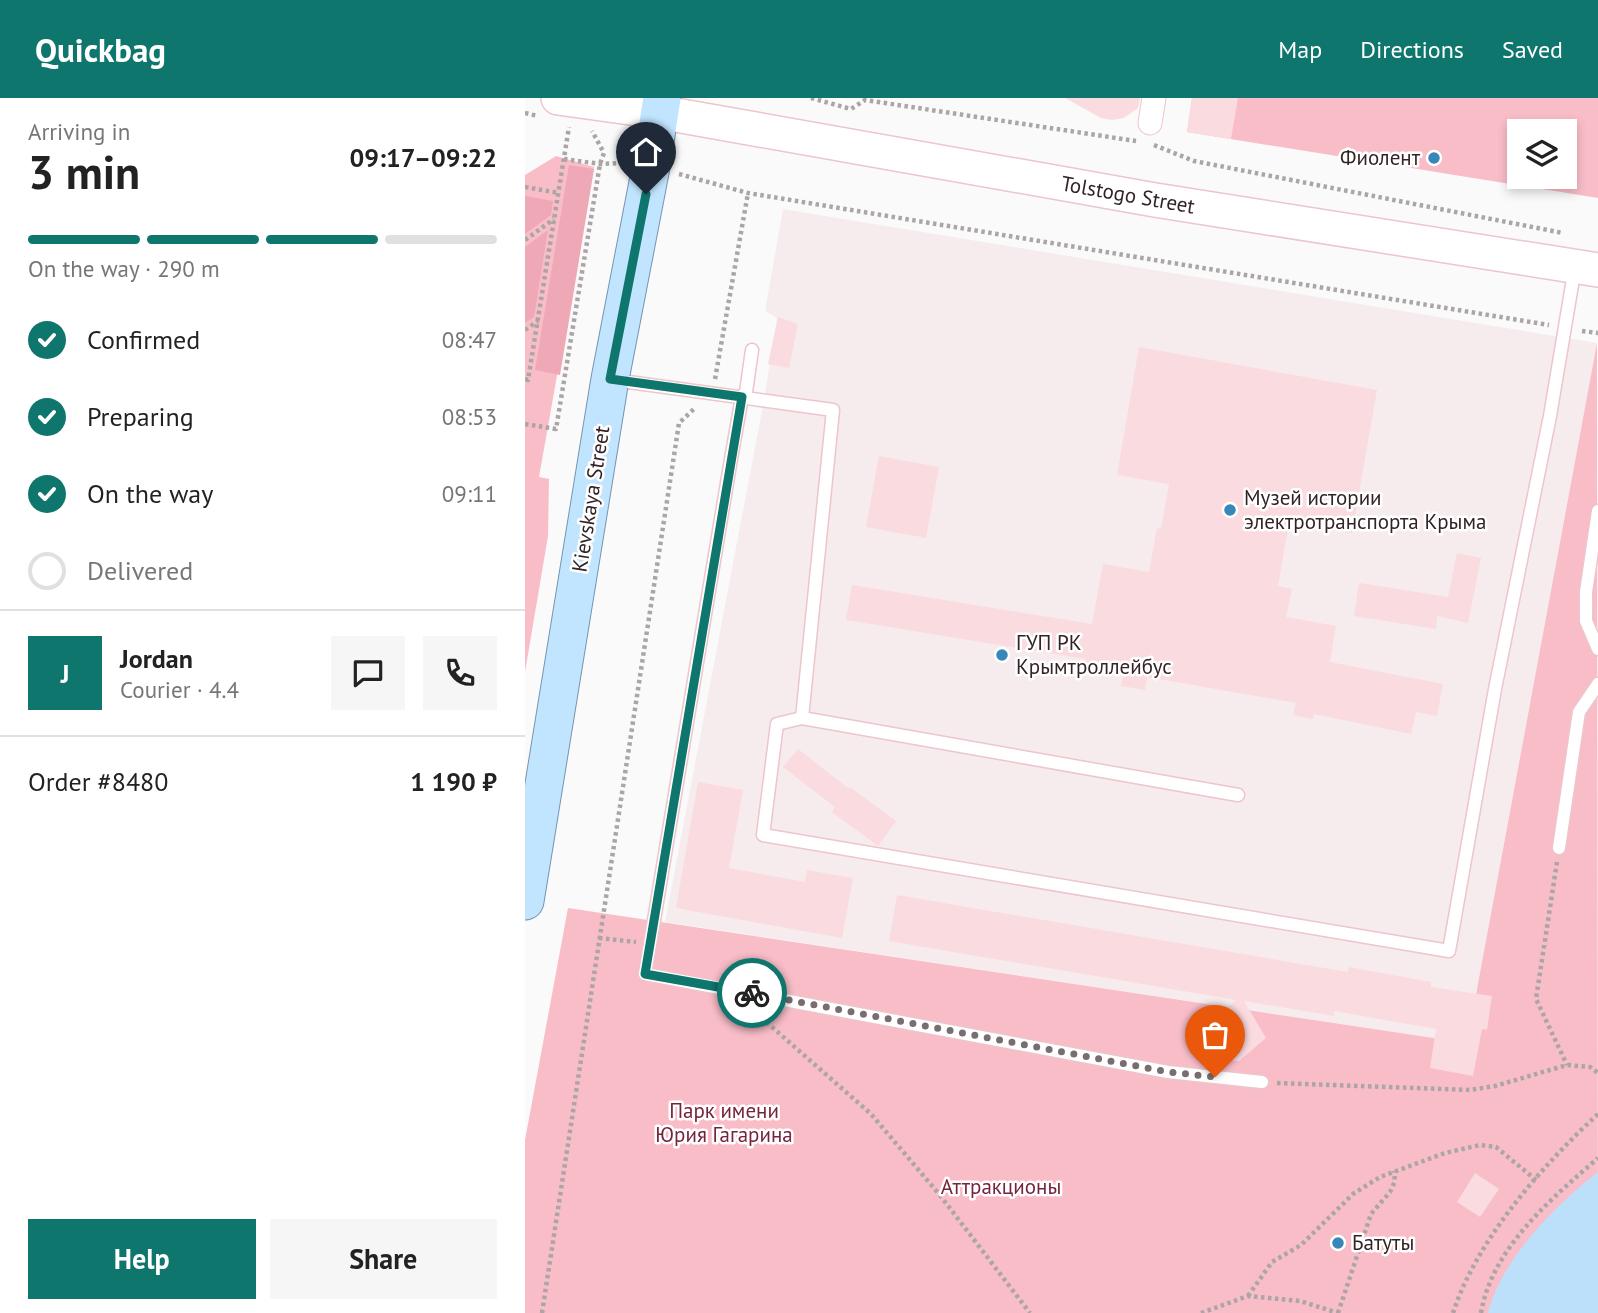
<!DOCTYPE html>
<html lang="en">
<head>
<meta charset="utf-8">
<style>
  :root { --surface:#fff; --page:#f6f6f6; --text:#222; --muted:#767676; --line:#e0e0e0; --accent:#0f766e }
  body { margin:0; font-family:"PT Sans",sans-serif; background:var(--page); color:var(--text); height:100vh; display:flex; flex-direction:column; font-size:26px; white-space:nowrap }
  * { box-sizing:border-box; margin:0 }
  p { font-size:23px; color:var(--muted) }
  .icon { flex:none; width:38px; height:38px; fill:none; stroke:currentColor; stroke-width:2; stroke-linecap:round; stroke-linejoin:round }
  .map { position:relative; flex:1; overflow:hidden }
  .drawer { display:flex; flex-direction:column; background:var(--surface); width:525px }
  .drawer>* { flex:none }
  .tools { position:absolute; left:982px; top:21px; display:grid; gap:14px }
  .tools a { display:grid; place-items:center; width:70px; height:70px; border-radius:0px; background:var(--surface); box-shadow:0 4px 10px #0003; font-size:35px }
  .pin { position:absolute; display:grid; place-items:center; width:60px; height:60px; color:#fff; margin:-72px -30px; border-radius:50% 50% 50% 0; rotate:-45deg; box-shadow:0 0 7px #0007 }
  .pin .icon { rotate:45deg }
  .courier { position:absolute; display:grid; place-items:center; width:70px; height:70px; margin:-35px; border:5px solid #0f766e; border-radius:50%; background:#fff; color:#222; box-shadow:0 2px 9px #0007 }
  .head em { font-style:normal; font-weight:700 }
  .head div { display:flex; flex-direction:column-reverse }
  .head { display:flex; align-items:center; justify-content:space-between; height:119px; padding:0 28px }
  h1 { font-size:46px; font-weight:700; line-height:52px }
  .bar { display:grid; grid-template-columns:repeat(4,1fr); gap:10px 7px; align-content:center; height:84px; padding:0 28px }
  .bar i { height:9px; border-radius:5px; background:var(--line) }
  .bar .selected { background:var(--accent) }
  .bar p { grid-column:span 4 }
  .line { display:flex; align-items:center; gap:18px; padding:0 28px; border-top:2px solid var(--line) }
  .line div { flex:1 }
  .round { display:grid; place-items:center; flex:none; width:74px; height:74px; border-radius:0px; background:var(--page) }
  ol { padding:0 28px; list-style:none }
  li { display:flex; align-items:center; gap:21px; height:77px }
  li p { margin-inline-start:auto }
  li .icon { padding:7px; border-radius:50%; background:var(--accent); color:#fff; stroke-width:4 }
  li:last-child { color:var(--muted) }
  li i { width:38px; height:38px; border:4px solid var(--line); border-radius:50% }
  .action { display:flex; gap:14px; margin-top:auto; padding:14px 28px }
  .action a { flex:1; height:80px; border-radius:0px; background:var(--accent); color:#fff; font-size:28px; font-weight:700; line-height:80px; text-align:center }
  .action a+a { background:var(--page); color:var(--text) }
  header { display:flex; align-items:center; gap:42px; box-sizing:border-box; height:98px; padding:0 35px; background:var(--accent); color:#fff }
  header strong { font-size:33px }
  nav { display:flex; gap:38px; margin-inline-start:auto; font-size:24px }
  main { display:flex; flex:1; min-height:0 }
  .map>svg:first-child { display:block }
  .built { fill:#f6eced }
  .green { fill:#f9bdc8; fill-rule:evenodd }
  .forest { fill:#efa8b5 }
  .water { fill:#bce0fa }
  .building { fill:#fadbe0 }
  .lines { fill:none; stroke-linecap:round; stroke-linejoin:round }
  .lane-casing { stroke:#edc5cc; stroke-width:15 }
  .street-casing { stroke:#edc5cc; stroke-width:25 }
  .secondary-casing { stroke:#edc5cc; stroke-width:36 }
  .primary-casing { stroke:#7495b2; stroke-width:39 }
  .path { stroke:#aba5a6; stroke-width:4.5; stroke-dasharray:3.5 3.5; stroke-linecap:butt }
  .lane { stroke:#fff; stroke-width:12 }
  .street { stroke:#fff; stroke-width:23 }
  .secondary { stroke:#fff; stroke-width:33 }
  .primary { stroke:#c1e5fe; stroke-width:37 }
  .done { stroke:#786e70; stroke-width:7; stroke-dasharray:0 12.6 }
  .route { stroke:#0f766e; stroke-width:9 }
  .poi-dot { fill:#3887b9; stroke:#fff; stroke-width:2.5 }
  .labels { text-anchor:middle; stroke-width:5; stroke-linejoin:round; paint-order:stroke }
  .poi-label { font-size:21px; fill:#322326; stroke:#fff; text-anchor:start }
  .street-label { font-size:21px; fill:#322326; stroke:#fff }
  .park-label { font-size:21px; fill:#76243c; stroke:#fff }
</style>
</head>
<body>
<header>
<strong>Quickbag</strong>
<nav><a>Map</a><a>Directions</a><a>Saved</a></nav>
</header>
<main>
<section class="drawer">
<div class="head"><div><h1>3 min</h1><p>Arriving in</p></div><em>09:17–09:22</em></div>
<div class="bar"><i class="selected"></i><i class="selected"></i><i class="selected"></i><i></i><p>On the way · 290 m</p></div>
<ol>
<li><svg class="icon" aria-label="check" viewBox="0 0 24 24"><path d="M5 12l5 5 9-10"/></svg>Confirmed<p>08:47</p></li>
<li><svg class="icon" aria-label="check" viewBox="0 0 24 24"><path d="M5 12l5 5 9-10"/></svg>Preparing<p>08:53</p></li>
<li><svg class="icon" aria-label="check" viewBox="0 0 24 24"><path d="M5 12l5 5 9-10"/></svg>On the way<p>09:11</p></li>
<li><i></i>Delivered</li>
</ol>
<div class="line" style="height:126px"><b class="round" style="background:var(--accent);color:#fff">J</b><div><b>Jordan</b><p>Courier · 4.4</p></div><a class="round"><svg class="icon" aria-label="chat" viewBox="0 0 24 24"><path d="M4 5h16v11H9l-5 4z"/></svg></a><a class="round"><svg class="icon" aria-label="phone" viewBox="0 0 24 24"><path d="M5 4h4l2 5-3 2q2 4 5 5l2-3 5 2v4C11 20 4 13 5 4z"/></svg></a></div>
<div class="line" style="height:91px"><div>Order #8480</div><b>1 190 ₽</b></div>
<div class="action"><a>Help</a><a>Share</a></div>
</section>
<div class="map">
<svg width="1073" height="1215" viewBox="0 0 1073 1215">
  <rect width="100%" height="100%" fill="#fafafa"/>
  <polygon class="built" points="258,111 1072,245 942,945 140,824 239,302 252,220 240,213"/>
  <g class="green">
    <path d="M667,0H1073V100L662,34ZM994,33H1040V79H994Z"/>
    <polygon points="31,58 69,69 14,379 24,381 23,438 0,574 0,77"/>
    <polygon points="1072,245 1073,1215 0,1215 0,1042 43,810 942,945"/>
  </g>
  <g class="forest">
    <polygon points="44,67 69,71 35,277 10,272"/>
    <polygon points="0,98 28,103 26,117 0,136"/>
    <polygon points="23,132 9,219 0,225 0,149"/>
  </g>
  <path class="water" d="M1073,1074V1215H963C976,1162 1031,1106 1073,1074Z"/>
  <g class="building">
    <polygon points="540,0 615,0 613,10 599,20 587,22 576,20"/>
    <polygon points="667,0 713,0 706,41 662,34"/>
    <polygon points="253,219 273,226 264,270 243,266"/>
    <polygon points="614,249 852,292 827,435 764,424 753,488 767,491 761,519 811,528 805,564 918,586 912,618 891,614 886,636 789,616 788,621 768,617 771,605 622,579 620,592 596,588 599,574 560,568 561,561 321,522 327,487 567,526 578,466 624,474 632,430 636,431 644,386 592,377"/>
    <polygon points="354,358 414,369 401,440 341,429"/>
    <polygon points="932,455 956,460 943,525 912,518 911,531 829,518 834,485 923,499"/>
    <polygon points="273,651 324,691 325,689 371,723 353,748 307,714 310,709 258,669"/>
    <polygon points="173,684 218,692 204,770 280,784 282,772 328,780 317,840 151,810"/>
    <polygon points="372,797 823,874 824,869 906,884 906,889 967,898 962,932 957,931 948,978 905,970 911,931 809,913 809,918 719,903 741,940 714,963 701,962 677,940 678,929 711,902 364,843"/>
    <polygon points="950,1075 974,1091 955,1119 932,1104"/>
  </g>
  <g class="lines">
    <defs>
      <g id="lane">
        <polyline points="227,252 221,294 217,299 206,361 120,876 643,974 737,984"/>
        <polyline points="89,282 308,312 277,620 713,697"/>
        <polyline points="1073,413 1061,494 1061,523 1073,551"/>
        <polyline points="277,620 252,626 238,737 924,853 970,591 1025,318 1050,169"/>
        <polyline points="1034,750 1054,614 1073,586"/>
      </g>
      <polyline id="street" points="625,25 629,0"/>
      <polyline id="secondary" points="33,0 134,14 630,102 1073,172"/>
      <polyline id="primary" points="0,803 85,281 126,69 137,0"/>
    </defs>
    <use href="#lane" class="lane-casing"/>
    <use href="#street" class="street-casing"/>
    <use href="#secondary" class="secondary-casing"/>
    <use href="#primary" class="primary-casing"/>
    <g class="path">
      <polyline points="286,0 326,11 340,2 611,43"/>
      <polyline points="0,15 13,18"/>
      <polyline points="629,47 669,63 1038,135"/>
      <polyline points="39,61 75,66 97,65"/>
      <polyline points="154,76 223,95 1024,227"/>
      <polyline points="0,89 34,95"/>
      <polyline points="0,142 29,121"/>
      <polyline points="0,232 13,223"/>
      <polyline points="1057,233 1073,235"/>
      <polyline points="0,281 3,282 44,29"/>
      <polyline points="190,281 223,95"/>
      <polyline points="0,326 31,331 75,66 79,55 67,33"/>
      <polyline points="1032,764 1011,901 1042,967"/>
      <polyline points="74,840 111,844"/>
      <polyline points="231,915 346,1016 414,1096 505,1215"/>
      <polyline points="752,985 945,992 970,988 1042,967 1065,969 1073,975"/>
      <polyline points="723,1198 747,1164 776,1147 828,1096 855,1079 920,1055 955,1047 971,1049 1011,1082"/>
      <polyline points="17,1215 154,325 170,310"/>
      <polyline points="676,1215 723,1198 775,1203 813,1215"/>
      <polyline points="813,1215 846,1116 865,1094 870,1083 869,1073"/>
      <path d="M928,1215C952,1141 1017,1068 1073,1016"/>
      <path d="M956,1215C967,1150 1026,1101 1073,1060"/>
    </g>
    <use href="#lane" class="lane"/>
    <use href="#street" class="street"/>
    <use href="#secondary" class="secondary"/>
    <use href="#primary" class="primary"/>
  </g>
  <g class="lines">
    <polyline class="done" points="227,895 643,974 690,979"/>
    <polyline class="route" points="121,96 85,281 217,299 120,876 227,895"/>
  </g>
  <g class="poi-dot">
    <circle cx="909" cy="60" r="7"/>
    <circle cx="705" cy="412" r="7"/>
    <circle cx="477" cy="557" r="7"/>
    <circle cx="813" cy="1145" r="7"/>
  </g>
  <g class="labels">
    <g class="poi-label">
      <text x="895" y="67" text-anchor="end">Фиолент</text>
      <text x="719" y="407">Музей истории<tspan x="719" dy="24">электротранспорта Крыма</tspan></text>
      <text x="491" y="552">ГУП РК<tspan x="491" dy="24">Крымтроллейбус</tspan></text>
      <text x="827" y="1152">Батуты</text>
    </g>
    <g class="street-label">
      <text transform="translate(603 97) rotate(10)" y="7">Tolstogo Street</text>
      <text transform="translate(66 401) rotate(-81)" y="7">Kievskaya Street</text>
    </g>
    <g class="park-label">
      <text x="199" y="1020">Парк имени<tspan x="199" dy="24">Юрия Гагарина</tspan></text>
      <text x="476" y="1096">Аттракционы</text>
    </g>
  </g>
</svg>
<div class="tools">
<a><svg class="icon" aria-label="layers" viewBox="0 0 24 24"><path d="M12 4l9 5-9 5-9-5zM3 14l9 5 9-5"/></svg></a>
</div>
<div class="pin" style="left:690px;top:979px;background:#ea580c"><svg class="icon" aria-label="bag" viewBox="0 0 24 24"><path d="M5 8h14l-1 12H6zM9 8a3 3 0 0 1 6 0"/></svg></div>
<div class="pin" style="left:121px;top:96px;background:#1f2937"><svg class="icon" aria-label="home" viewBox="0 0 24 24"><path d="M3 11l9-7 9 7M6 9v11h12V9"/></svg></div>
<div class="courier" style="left:227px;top:895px"><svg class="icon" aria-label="bike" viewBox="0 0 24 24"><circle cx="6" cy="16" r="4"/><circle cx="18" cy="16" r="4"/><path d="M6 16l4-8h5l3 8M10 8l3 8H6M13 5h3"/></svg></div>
</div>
</main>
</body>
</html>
